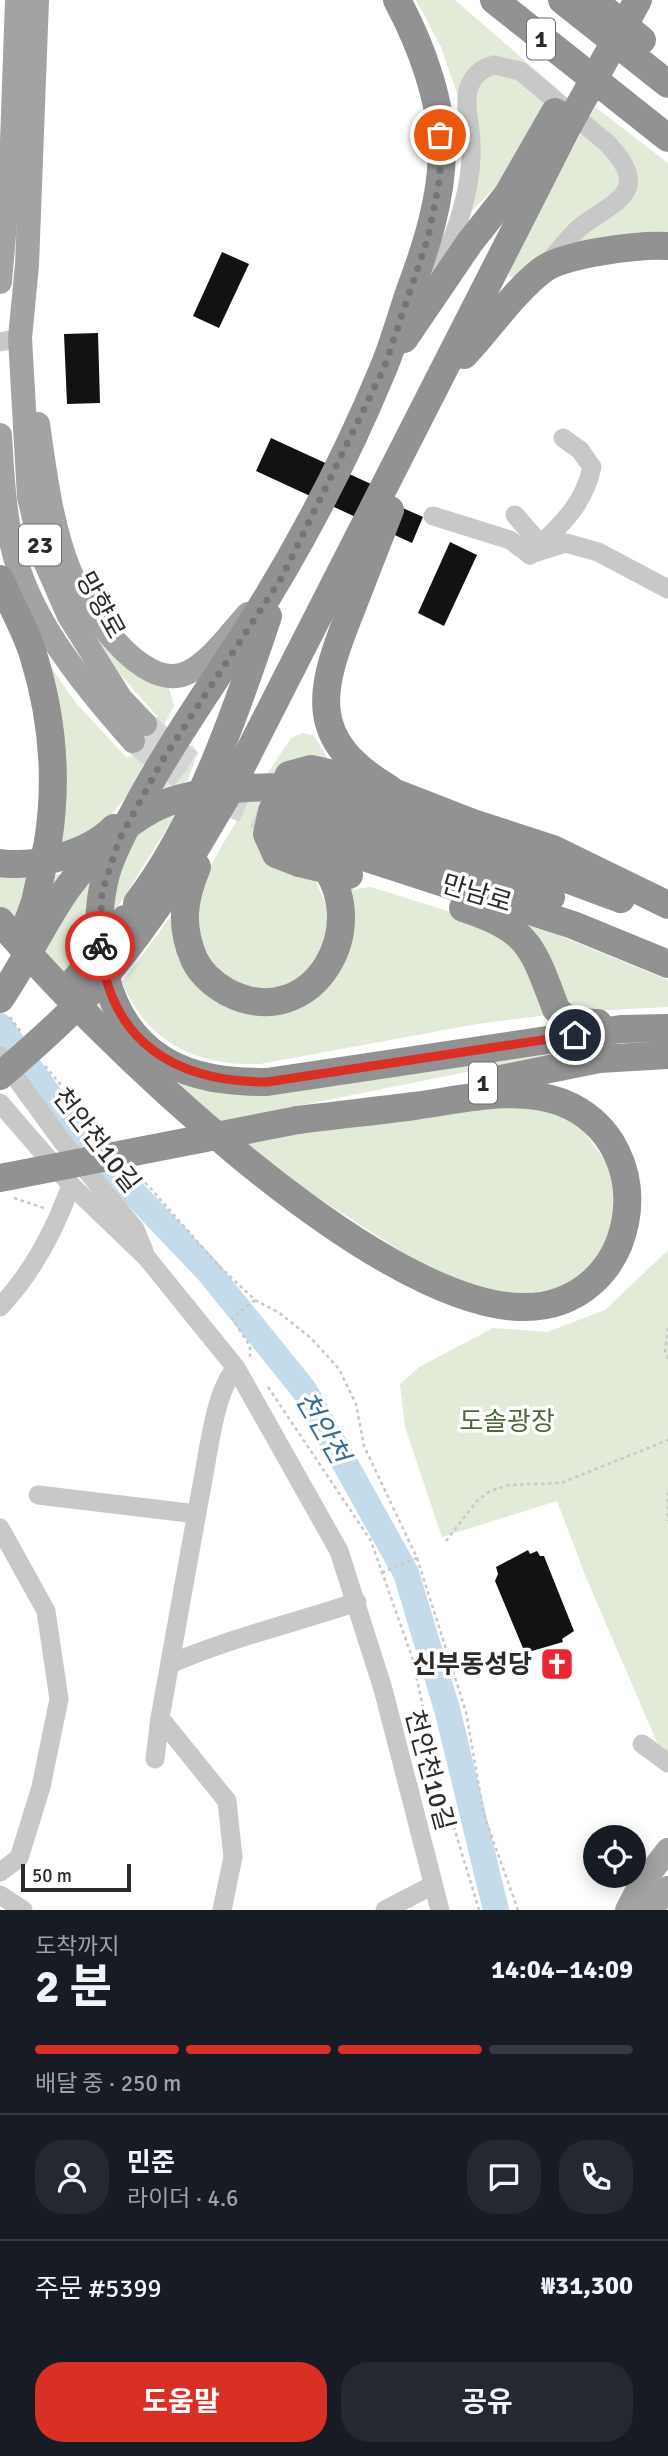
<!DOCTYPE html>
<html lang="ko">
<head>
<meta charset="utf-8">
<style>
  :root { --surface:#171b24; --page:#242831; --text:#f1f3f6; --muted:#9ea1a6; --line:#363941; --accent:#d93025 }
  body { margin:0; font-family:Signika,"Noto Sans KR",sans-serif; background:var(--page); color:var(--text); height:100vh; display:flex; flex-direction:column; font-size:26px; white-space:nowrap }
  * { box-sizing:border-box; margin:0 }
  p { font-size:23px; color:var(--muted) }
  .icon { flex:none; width:38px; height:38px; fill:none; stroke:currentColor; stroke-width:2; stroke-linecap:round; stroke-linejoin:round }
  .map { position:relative; height:1910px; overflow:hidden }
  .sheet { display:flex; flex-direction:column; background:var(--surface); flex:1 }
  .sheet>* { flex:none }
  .tools { position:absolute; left:583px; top:1825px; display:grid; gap:14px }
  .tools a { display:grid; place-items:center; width:63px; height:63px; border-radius:50%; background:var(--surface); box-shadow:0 4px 18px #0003; font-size:35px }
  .scale { position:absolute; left:21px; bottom:18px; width:110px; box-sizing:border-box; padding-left:7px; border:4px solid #2b2b2b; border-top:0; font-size:19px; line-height:24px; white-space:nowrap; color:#2b2b2b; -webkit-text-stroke:5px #fff; paint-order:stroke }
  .pin { position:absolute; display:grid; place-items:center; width:60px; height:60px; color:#fff; margin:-30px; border:4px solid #fff; border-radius:50%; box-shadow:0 2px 7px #0007 }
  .courier { position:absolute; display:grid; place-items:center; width:70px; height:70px; margin:-35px; border:5px solid #d93025; border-radius:50%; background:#fff; color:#222; box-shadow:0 2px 9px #0007 }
  .overview em { font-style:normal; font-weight:700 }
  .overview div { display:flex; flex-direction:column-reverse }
  .overview { display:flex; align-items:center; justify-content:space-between; height:119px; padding:0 35px }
  h1 { font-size:46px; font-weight:700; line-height:52px }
  .bar { display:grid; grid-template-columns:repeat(4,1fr); gap:10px 7px; align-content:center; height:84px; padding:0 35px }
  .bar i { height:9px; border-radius:5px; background:var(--line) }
  .bar .active { background:var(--accent) }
  .bar p { grid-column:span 4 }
  .line { display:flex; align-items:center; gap:18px; padding:0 35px; border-top:2px solid var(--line) }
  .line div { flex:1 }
  .round { display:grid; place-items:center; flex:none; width:74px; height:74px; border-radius:28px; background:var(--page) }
  .primary-button { display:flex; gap:14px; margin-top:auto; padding:14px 35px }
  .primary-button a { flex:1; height:80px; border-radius:28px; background:var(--accent); color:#fff; font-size:28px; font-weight:700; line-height:80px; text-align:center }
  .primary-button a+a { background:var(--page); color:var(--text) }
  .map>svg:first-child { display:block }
  .green { fill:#e2ead8 }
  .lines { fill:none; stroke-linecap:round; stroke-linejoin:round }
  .river { stroke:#c3dbeb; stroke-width:26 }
  .building { fill:#121212 }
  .major-tunnel { stroke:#d5d5d5; stroke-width:24; stroke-dasharray:24 12; stroke-linecap:butt }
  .path { stroke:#c8c8c8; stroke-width:2.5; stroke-dasharray:3.5 3.5; stroke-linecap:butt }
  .minor { stroke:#c8c8c8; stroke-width:19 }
  .major { stroke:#a3a3a3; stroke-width:24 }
  .highway { stroke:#929292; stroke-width:28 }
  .highway-bridge { stroke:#929292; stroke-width:28 }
  .done { stroke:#757575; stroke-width:7; stroke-dasharray:0 12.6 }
  .route { stroke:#d93025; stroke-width:9 }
  .labels { text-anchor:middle; stroke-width:7; stroke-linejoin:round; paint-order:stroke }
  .shield { fill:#fff; stroke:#6b6b6b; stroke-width:2 }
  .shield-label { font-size:24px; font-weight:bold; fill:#2b2b2b }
  .street-label { font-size:26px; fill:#2b2b2b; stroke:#fff }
  .park-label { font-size:26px; fill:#4e6838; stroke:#fff }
  .poi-label { font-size:26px; font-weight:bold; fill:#2b2b2b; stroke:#fff; text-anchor:end }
  .water-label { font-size:28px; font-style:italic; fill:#386d8f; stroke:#fff }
</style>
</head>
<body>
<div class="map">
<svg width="668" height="1910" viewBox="0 0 668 1910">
  <rect width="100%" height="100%" fill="#fff"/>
  <g class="green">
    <polygon points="416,0 455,0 560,91 529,152 469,214 458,96 441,47"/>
    <path d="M595,107L668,163V237C628,232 594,236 558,256C541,265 528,278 509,277L508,270Z"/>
    <polygon points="79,610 133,674 168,685 174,706 127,796 101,826 61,847 39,649 75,702 126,757 133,756 155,726 157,716 120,674"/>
    <path d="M303,733L314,736L331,764L315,880L329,910L327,948L298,980L275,989L257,991L213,970C207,955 194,935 193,919C191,881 268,774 291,738Z"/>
    <path d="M193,745L198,753L171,822L111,918C120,845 150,808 187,747Z"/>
    <polygon points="102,871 114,1028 0,907 0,875 26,877"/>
    <path d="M371,887L457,914L512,937L548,1015L477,1024L260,1064C198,1067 146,1042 122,982L175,911L184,964L303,1003L348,890Z"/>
    <polygon points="509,915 668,980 668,1007 572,1012"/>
    <polygon points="586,1041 668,1043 511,1063 283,1109 482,1102 571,1114 620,1181 606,1251 569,1286 518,1295 469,1286 413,1259 289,1179 168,1077 218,1093 243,1096"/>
    <polygon points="668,1250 668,1757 662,1754 585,1575 557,1501 442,1537 405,1427 400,1384 419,1367 493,1328 547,1332 605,1310"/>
  </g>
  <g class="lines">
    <polyline class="river" points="0,1026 51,1098 112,1170 209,1272 304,1390 406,1573 447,1709 496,1910"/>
  </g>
  <g class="building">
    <polygon points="222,252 249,264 219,328 193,316"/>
    <polygon points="98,333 100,403 67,404 64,334"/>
    <polygon points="271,438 371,484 367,492 423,517 412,543 256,471"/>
    <polygon points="450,542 477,555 444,626 418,613"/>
    <polygon points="528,1550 530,1554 537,1551 540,1556 544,1556 574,1631 562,1639 563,1642 525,1653 495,1581 498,1574 496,1567"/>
  </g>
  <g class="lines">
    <g class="major-tunnel">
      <polyline points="145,724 190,762 227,783"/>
      <polyline points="133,741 196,789 283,829"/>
    </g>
    <g class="path">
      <polyline points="10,1017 21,1032"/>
      <polyline points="45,1066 104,1136"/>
      <polyline points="136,1172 219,1266 255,1300 278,1312 311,1338 339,1369 356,1404 364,1446 417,1558 383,1572"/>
      <polyline points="14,1198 44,1208"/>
      <polyline points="668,1328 665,1351 668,1359"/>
      <polyline points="250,1357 250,1346 232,1318 255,1300"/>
      <polyline points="268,1387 371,1541 412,1657 437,1771 479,1910"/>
      <polyline points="668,1492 668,1521"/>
      <polyline points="446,1541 477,1501 490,1491 509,1485 561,1483 668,1440"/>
      <polyline points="417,1558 466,1712 484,1815 518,1910"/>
    </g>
    <g class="minor">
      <path d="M435,274C456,239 473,185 471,144C471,127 464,106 468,90C472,77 481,68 494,65L520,71L607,143C655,193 613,201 579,228C567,239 557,253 546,265"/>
      <polyline points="0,342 20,338"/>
      <polyline points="515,515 535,538 530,555"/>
      <polyline points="433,516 510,540 530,555"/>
      <polyline points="534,553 566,543 598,552 668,589"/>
      <path d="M530,555C558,527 583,508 592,467L580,450L563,438"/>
      <polyline points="0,1056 61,1140 135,1229 144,1251"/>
      <polyline points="0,1103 71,1185 147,1258 236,1368 339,1551 383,1689 440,1910"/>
      <path d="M0,1307C32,1273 55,1230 71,1185"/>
      <polyline points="38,1495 197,1514"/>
      <polyline points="0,1528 46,1611 59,1699 41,1787 19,1858 0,1872"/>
      <path d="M170,1664C230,1638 294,1623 357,1602"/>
      <polyline points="642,1744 668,1763"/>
      <polyline points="155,1759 160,1718"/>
      <polyline points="0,1895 23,1910"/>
      <path d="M222,1910L233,1857L227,1801L160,1718C174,1642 187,1566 201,1490C208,1458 214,1391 236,1368"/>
      <polyline points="385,1910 433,1885"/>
    </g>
    <g class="major">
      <polyline points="37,0 27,265 20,338 29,497 43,557 69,616 121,699 145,724"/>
      <polyline points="0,282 12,142 17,0"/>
      <path d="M38,424C45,472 51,524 69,569C83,604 141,694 187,673C211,662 231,632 248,614"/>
      <path d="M0,435C2,470 4,506 11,541C27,619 83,683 133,741"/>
      <polyline points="627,1910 639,1887 668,1850"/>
      <polyline points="651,1910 668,1888"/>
    </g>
    <g class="highway">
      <path d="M397,0C421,45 442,101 442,153C441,200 427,245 410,290C401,316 394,343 383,369C345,461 294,557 240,641C204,697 166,751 135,810C124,831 112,852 106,874C89,938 103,1022 162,1059C194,1079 231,1082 267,1082L621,1029L668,1028"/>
      <polyline points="494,0 668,138"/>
      <polyline points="562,0 668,84"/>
      <polyline points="593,0 642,40"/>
      <polyline points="404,339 470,242 508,194 555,112"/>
      <path d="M464,355C490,328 511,295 541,271C561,254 641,244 668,246"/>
      <path d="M0,579C10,604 25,628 33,654C52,715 58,779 48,842"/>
      <path d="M390,789C305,739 319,690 351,610C364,577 377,544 390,510"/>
      <polyline points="292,811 441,857 551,897"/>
      <polyline points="404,819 621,899"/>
      <polyline points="302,837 573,925 668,964"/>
      <path d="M0,863C35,868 89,854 114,828"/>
      <polyline points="299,863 276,854 267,834 272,811 289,775 311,769 365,781 473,823 553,849 668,905"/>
      <path d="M197,867C183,900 180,926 194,959C201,974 213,984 227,992C313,1037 379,921 316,856C307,846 294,838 283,829"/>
      <path d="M137,903C197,825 237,709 268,616"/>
      <path d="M463,908C530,930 532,946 556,1009C568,1023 580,1022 598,1023"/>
      <path d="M0,921C94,1034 371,1303 520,1307C639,1311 668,1144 561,1102C515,1085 461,1100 414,1106C376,1111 337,1115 298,1120"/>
      <polyline points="137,935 178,878 226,797 569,124"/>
      <polyline points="486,1082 599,1059 668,1055"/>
    </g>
    <g class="highway-bridge">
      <polyline points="569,124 638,0"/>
      <polyline points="299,863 349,875"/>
      <polyline points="21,940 35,902 48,842"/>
      <polyline points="67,990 125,919"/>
      <path d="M0,999C24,964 42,925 66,890C88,860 118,828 151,810C183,791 265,783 302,790C337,796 370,810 404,819"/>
      <path d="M0,1076C50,1033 99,989 137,935"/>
      <polyline points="0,1178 298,1120"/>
    </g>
  </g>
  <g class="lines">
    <polyline class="done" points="100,946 102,892 119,840 162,761 282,577 384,368 428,238 440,177 440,135"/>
    <path class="route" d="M100,946C110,1043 176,1082 267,1082L575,1035"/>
  </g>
  <defs>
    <symbol id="church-square" viewBox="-11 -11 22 22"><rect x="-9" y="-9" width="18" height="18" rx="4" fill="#ea2633" stroke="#fff"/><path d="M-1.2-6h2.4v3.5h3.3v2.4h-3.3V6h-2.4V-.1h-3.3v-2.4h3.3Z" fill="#fff"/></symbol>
  </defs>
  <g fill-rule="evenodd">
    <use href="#church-square" x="538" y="1645" width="38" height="38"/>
  </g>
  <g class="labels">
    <g class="shield">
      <rect x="527" y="18.5" width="28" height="41" rx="5"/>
      <rect x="19" y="524.5" width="42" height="41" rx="5"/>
      <rect x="469" y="1062.5" width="28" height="41" rx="5"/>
    </g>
    <g class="shield-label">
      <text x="541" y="47">1</text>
      <text x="40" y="553">23</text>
      <text x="483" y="1091">1</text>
    </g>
    <g class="street-label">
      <text transform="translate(101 605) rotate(61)" y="9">망향로</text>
      <text transform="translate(477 893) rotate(17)" y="9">만남로</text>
      <text transform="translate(97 1140) rotate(52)" y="9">천안천10길</text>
      <text transform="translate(430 1770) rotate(75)" y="9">천안천10길</text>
    </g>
    <g class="park-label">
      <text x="507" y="1430">도솔광장</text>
    </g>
    <g class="poi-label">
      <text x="532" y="1673">신부동성당</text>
    </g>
    <g class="water-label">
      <text transform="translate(323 1427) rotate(60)" y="10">천안천</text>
    </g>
  </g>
</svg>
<div class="tools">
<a><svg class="icon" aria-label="locate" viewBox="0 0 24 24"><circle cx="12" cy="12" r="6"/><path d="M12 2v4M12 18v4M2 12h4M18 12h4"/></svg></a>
</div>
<div class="scale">50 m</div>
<div class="pin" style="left:440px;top:135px;background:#ea580c"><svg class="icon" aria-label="bag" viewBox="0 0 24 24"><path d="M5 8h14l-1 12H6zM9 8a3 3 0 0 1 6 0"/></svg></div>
<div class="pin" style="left:575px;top:1035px;background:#1f2937"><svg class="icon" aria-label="home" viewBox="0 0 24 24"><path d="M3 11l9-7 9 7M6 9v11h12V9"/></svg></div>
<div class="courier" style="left:100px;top:946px"><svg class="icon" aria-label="bike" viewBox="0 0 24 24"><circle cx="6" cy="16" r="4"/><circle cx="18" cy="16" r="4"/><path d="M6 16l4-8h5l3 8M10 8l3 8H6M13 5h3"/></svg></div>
</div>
<section class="sheet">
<div class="overview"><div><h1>2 분</h1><p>도착까지</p></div><em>14:04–14:09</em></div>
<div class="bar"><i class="active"></i><i class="active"></i><i class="active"></i><i></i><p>배달 중 · 250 m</p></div>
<div class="line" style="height:126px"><a class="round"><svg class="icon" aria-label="person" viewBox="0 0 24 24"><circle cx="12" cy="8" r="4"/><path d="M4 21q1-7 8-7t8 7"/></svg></a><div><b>민준</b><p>라이더 · 4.6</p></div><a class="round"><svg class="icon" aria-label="chat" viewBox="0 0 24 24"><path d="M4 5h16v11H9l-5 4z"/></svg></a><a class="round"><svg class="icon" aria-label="phone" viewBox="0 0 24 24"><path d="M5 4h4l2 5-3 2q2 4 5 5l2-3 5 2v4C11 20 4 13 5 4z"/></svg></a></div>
<div class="line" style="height:91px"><div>주문 #5399</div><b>₩31,300</b></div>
<div class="primary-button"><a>도움말</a><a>공유</a></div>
</section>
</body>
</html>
